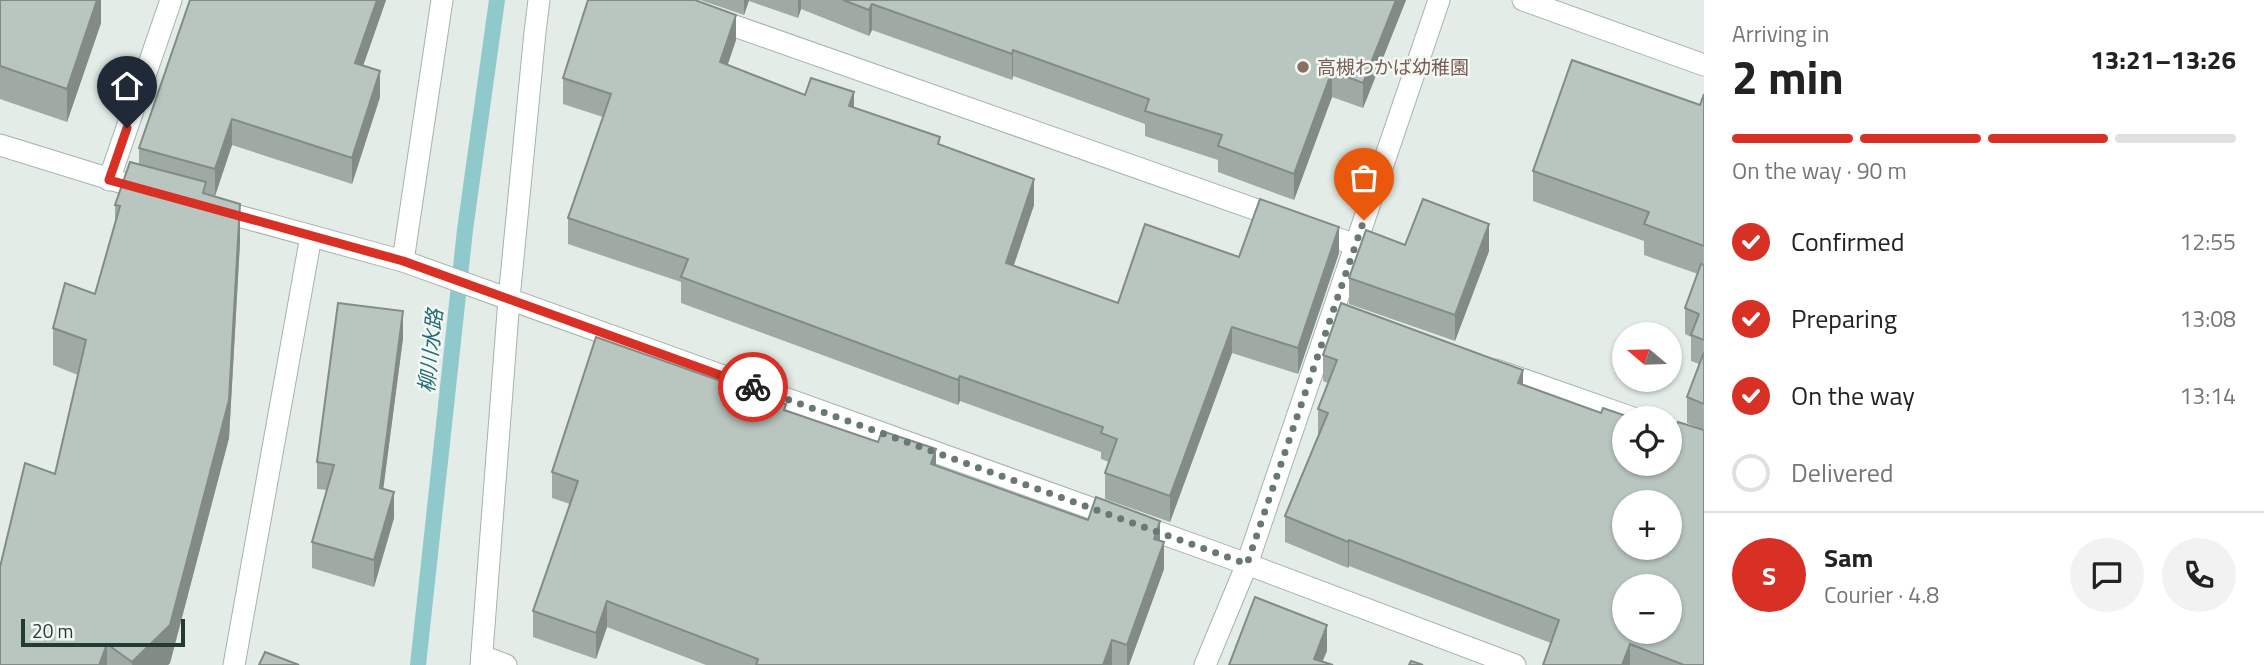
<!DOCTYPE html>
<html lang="en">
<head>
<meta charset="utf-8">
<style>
  :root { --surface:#fff; --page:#f2f2f2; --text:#222; --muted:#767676; --line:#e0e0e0; --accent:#d93025 }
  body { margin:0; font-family:"Titillium Web","Noto Sans JP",sans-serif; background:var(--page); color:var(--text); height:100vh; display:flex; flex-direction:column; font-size:26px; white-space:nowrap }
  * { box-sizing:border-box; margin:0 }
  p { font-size:23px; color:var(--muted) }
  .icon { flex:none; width:38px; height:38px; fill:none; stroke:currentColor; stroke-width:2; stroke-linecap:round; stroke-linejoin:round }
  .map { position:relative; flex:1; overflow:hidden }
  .drawer { display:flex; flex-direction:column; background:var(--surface); width:560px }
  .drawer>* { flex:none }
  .needle { width:46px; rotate:289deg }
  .controls { position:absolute; left:1612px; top:322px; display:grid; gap:14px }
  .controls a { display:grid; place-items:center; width:70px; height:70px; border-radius:50%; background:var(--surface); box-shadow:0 2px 5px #0004; font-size:35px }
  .scale { position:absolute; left:21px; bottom:18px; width:164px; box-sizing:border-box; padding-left:7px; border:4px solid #243b33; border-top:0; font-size:19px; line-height:24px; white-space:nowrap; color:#243b33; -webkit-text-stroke:5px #f3f8f5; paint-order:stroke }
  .pin { position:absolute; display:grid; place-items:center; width:60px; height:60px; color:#fff; margin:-72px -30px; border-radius:50% 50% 50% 0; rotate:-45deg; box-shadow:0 0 7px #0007 }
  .pin .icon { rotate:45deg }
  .courier { position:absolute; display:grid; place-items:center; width:70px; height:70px; margin:-35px; border:5px solid #d93025; border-radius:50%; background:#fff; color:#222; box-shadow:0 2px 9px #0007 }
  .summary em { font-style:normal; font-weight:700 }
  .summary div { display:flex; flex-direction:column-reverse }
  .summary { display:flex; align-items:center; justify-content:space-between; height:119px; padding:0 28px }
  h1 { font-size:46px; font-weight:700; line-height:52px }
  .bar { display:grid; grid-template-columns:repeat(4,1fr); gap:10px 7px; align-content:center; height:84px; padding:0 28px }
  .bar i { height:9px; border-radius:5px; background:var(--line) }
  .bar .active { background:var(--accent) }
  .bar p { grid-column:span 4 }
  .line { display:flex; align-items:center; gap:18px; padding:0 28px; border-top:2px solid var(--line) }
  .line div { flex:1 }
  .round { display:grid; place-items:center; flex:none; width:74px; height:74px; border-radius:37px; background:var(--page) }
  ol { padding:0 28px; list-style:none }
  li { display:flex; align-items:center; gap:21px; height:77px }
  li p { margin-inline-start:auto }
  li .icon { padding:7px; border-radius:50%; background:var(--accent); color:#fff; stroke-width:4 }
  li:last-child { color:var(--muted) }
  li i { width:38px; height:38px; border:4px solid var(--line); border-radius:50% }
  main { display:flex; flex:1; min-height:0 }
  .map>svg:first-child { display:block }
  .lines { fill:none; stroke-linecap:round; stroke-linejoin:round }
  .stream { stroke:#90c9cc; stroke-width:16 }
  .street-casing { stroke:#a6b3ad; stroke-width:23 }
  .street { stroke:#fff; stroke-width:21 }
  .wall { fill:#9faaa5 }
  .shaded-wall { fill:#828b86 }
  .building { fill:#b9c6c0; stroke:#828b86; stroke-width:2; fill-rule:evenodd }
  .done { stroke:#677972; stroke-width:7; stroke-dasharray:0 12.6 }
  .route { stroke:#d93025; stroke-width:9 }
  .education-dot { fill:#8d6e63; stroke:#f3f8f5; stroke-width:2.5 }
  .labels { text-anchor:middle; stroke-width:5; stroke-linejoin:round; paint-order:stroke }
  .education-label { font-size:19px; fill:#785e54; stroke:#f3f8f5; text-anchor:start }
  .water-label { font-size:21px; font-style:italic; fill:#236d73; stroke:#f3f8f5 }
</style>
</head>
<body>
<main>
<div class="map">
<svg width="1704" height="665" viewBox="0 0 1704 665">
  <rect width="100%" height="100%" fill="#e3ece7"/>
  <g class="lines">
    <polyline class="stream" points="418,665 465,230 497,0"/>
    <defs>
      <g id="street">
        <polyline points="661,0 1283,219"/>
        <polyline points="1523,0 1704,65"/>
        <polyline points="0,145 149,191"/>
        <polyline points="109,180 171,0"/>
        <polyline points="213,209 403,261 1247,564 1515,665"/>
        <polyline points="1313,230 1356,245"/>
        <polyline points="403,261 442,0"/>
        <polyline points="1496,370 1633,418"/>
        <polyline points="482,656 506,665"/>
        <polyline points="234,665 311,236"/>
        <polyline points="481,665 509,299 535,32 539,0"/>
        <polyline points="1205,665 1247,564 1439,0"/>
      </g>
    </defs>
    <use href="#street" class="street-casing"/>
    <use href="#street" class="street"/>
  </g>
  <g class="wall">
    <polygon points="0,0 101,0 101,23 67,122 0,99"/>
    <polygon points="190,0 386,0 363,66 380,97 352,184 232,145 215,196 206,193 240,242 229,438 170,663 168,665 0,665 55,474 78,375 53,365 53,328 95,294 115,225 115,205 139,164 139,148"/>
    <polygon points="700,0 1406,0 1363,108 1332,97 1294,200 1218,172 1218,160 1145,136 1145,124 1013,76 1012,80 872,30 869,36 801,9 798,18 749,1 744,15"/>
    <polygon points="736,40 727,65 805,95 854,108 940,145 1034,205 1014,265 1118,303 1239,257 1339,253 1298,374 1232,353 1170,522 1105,499 1105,473 1109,462 1101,459 1101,452 960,401 958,405 681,303 681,282 568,244 568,218 603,117 563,104 563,78"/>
    <polygon points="1704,94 1704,430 1687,423 1687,397 1699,364 1691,361 1691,337 1685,334 1685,308 1698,274 1644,255 1644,241 1533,201 1533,171 1700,105"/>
    <polygon points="1405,245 1489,251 1455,341 1349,304 1349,278"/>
    <polygon points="403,338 383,489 394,518 374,587 312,568 312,542 327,490 317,489 317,462"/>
    <polygon points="1323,355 1523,385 1704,665 1543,665 1551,643 1349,566 1348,568 1285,542 1285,516 1318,436 1318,409 1328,383 1323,381"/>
    <polygon points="786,410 936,466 1088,520 1160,541 1164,569 1129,665 706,665 607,627 596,659 533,637 533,611 570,504 552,498 552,472"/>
  </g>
  <g class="shaded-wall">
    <polygon points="91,0 101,0 101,23 67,122 67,89"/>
    <polygon points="377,0 386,0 355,89 355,63"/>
    <polygon points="744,0 749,0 744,15"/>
    <polygon points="798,0 801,0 801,9 798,18"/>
    <polygon points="1396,0 1406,0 1363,108 1363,83"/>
    <polygon points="872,4 872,30 869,36 869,10"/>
    <polygon points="736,15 736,40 720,88 720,62"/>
    <polygon points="1013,50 1013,76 1012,80 1012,54"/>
    <polygon points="380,71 380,97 352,184 352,158"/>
    <polygon points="1332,71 1332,97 1294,200 1294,174"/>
    <polygon points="854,92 854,117 849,106"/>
    <polygon points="232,119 232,145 215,196 215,169"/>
    <polygon points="1034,179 1034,205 1006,288 1006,263"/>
    <polygon points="240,204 240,242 229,438 170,663 168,665 132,665"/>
    <polygon points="1489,224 1489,251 1455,341 1455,315"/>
    <polygon points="1339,227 1339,253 1298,374 1298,348"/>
    <polygon points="403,311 403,338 380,514 380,488"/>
    <polygon points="1232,327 1232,353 1170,522 1170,496"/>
    <polygon points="1523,370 1523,396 1518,383"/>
    <polygon points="960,376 960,401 958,405 958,380"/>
    <polygon points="936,449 936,475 931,464"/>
    <polygon points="394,492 394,518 374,587 374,560"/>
    <polygon points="1160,521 1160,547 1154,539"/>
    <polygon points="1349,540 1349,566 1348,568 1348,542"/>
    <polygon points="1164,542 1164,569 1129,665 1127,665 1127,645"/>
    <polygon points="607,601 607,627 596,659 596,633"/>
    <polygon points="1327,625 1327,651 1321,665 1314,659"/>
    <polygon points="1112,640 1112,665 1103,665"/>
    <polygon points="107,644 107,665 99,665"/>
    <polygon points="1630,644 1630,665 1622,665"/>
  </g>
  <g class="building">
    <polygon points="0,0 97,0 67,89 0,66"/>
    <polygon points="190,0 377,0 355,63 380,71 352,158 232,119 215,169 139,148"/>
    <polygon points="588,0 695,0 736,15 720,62 805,95 811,78 854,92 849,106 940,137 938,144 1034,179 1006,263 1118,303 1145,224 1239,257 1260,199 1339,227 1298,348 1232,327 1170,496 1105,473 1117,439 1101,433 1103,427 960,376 958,380 681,277 688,259 568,218 611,94 563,78"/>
    <polygon points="843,0 1396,0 1363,83 1332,71 1294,174 1218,146 1222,135 1145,111 1149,99 1013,50 1012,54 872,4 869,10"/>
    <polygon points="1572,60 1700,105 1704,94 1704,246 1644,224 1649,212 1533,171"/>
    <polygon points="130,162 206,182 203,193 240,204 229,400 170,625 132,662 107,644 99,665 0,665 0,567 25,463 55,474 86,340 53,328 65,283 95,294 120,206 115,205"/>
    <polygon points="1423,199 1489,224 1455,315 1349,278 1366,230 1405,245"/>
    <polygon points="1701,264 1704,265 1704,340 1691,335 1699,314 1685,308"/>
    <polygon points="338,303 403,311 380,488 394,492 374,560 312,542 334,465 317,462"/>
    <path d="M1341,303L1523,370L1518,383L1601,413L1603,408L1632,418H1624V464H1670V431L1674,433L1678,422L1704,430V665H1684L1630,644L1622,665H1543L1559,620L1349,540L1348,542L1285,516L1328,413L1318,409L1337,360L1323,355ZM1624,502H1670V548H1624ZM1624,586H1670V632H1624Z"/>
    <polygon points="596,337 786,404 784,410 878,442 882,431 936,449 931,464 1088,520 1096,497 1160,521 1154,539 1164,542 1127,645 1112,640 1103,665 756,665 758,659 607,601 596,633 533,611 578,481 552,472"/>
    <polygon points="1704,352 1704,404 1687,397"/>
    <polygon points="1255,597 1327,625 1314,659 1333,665 1229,665"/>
    <polygon points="265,652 299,665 259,665"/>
    <polygon points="1411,661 1423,665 1409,665"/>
  </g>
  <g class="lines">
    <polyline class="done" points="753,387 1247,564 1364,220"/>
    <polyline class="route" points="127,128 109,180 403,261 753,387"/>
  </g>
  <circle class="education-dot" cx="1303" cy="67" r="7"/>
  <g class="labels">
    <g class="education-label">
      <text x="1317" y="74">高槻わかば幼稚園</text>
    </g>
    <g class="water-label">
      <text transform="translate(431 351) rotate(-84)" y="7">柳川水路</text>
    </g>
  </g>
</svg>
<div class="controls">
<a><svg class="needle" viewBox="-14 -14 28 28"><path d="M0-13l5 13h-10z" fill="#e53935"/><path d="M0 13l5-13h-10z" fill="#767676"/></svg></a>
<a><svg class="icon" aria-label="locate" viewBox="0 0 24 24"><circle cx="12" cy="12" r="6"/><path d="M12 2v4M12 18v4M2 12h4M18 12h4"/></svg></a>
<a>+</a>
<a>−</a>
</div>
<div class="scale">20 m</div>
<div class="pin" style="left:1364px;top:220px;background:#ea580c"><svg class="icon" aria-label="bag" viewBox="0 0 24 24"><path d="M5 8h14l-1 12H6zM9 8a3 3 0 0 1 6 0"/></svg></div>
<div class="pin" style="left:127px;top:128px;background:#1f2937"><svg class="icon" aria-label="home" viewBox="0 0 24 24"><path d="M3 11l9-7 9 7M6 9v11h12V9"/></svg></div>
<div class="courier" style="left:753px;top:387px"><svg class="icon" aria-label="bike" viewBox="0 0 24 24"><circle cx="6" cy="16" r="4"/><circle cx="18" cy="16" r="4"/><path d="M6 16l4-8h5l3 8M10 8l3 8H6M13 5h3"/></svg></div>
</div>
<section class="drawer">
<div class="summary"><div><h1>2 min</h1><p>Arriving in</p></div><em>13:21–13:26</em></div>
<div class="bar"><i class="active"></i><i class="active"></i><i class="active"></i><i></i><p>On the way · 90 m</p></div>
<ol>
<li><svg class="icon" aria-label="check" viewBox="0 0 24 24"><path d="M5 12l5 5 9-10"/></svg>Confirmed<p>12:55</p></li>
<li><svg class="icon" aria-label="check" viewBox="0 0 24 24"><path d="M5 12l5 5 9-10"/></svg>Preparing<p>13:08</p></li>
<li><svg class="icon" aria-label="check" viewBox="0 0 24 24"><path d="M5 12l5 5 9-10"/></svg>On the way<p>13:14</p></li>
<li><i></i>Delivered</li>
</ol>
<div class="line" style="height:126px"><b class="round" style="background:var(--accent);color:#fff">S</b><div><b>Sam</b><p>Courier · 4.8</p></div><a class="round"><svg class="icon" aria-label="chat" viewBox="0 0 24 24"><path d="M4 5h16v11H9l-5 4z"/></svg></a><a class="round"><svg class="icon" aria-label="phone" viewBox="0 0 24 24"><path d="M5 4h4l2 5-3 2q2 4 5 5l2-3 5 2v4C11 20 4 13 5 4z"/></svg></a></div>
</section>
</main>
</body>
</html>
